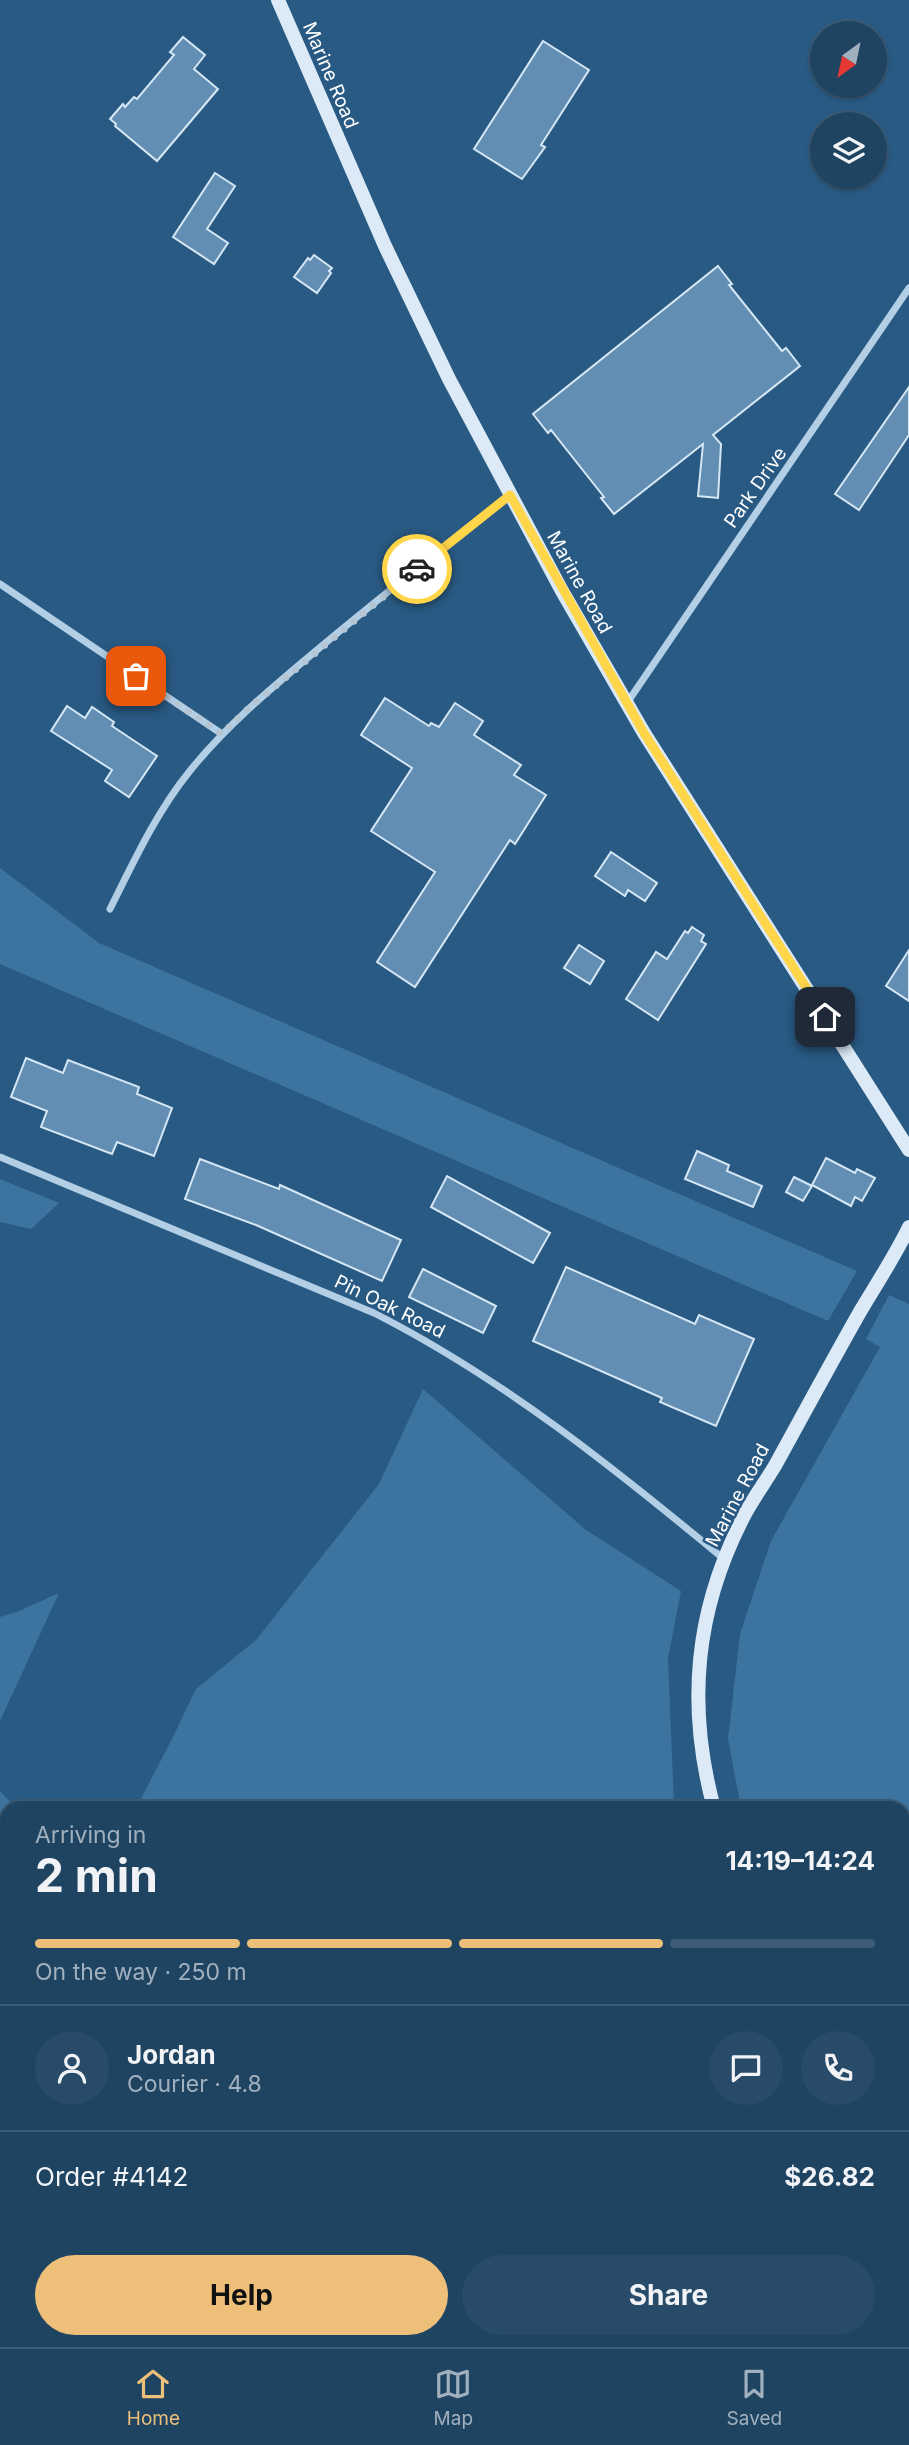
<!DOCTYPE html>
<html lang="en">
<head>
<meta charset="utf-8">
<style>
  :root { --surface:#1f4462; --page:#274b68; --text:#f1f3f6; --muted:#a1b0be; --line:#3c5c77; --accent:#eebf79 }
  body { margin:0; font-family:Inter,sans-serif; background:var(--page); color:var(--text); height:100vh; display:flex; flex-direction:column; font-size:26px; white-space:nowrap }
  * { box-sizing:border-box; margin:0 }
  p { font-size:23px; color:var(--muted) }
  .icon { flex:none; width:38px; height:38px; fill:none; stroke:currentColor; stroke-width:2; stroke-linecap:round; stroke-linejoin:round }
  .map { position:relative; flex:1; overflow:hidden }
  .sheet { position:absolute; left:0px; top:1801px; width:910px; height:548px; display:flex; flex-direction:column; background:var(--surface); border-radius:21px 21px 0 0; box-shadow:0 2px 5px #0004,0 0 0 2px var(--line) }
  .sheet>* { flex:none }
  .needle { width:46px; rotate:213deg }
  .controls { position:absolute; left:810px; top:21px; display:grid; gap:14px }
  .controls a { display:grid; place-items:center; width:77px; height:77px; border-radius:50%; background:var(--surface); box-shadow:0 2px 5px #0004,0 0 0 2px var(--line); font-size:35px }
  .pin { position:absolute; display:grid; place-items:center; width:60px; height:60px; color:#fff; margin:-30px; border-radius:14px; box-shadow:0 4px 10px #0006 }
  .courier { position:absolute; display:grid; place-items:center; width:70px; height:70px; margin:-35px; border:5px solid #ffd54a; border-radius:50%; background:#fff; color:#222; box-shadow:0 2px 9px #0007 }
  .summary em { font-style:normal; font-weight:700 }
  .summary div { display:flex; flex-direction:column-reverse }
  .summary { display:flex; align-items:center; justify-content:space-between; height:119px; padding:0 35px }
  h1 { font-size:46px; font-weight:700; line-height:52px }
  .bar { display:grid; grid-template-columns:repeat(4,1fr); gap:10px 7px; align-content:center; height:84px; padding:0 35px }
  .bar i { height:9px; border-radius:5px; background:var(--line) }
  .bar .on { background:var(--accent) }
  .bar p { grid-column:span 4 }
  .line { display:flex; align-items:center; gap:18px; padding:0 35px; border-top:2px solid var(--line) }
  .line div { flex:1 }
  .round { display:grid; place-items:center; flex:none; width:74px; height:74px; border-radius:37px; background:var(--page) }
  .action { display:flex; gap:14px; margin-top:auto; padding:14px 35px }
  .action a { flex:1; height:80px; border-radius:42px; background:var(--accent); color:#111; font-size:28px; font-weight:700; line-height:80px; text-align:center }
  .action a+a { background:var(--page); color:var(--text) }
  .menu { display:flex; justify-content:space-around; align-items:center; height:98px; border-top:2px solid var(--line); background:var(--surface); font-size:19px; color:var(--muted) }
  .menu a { display:grid; justify-items:center; gap:4px }
  .menu .on { color:var(--accent) }
  .map>svg:first-child { display:block }
  .green { fill:#3d749f }
  .building { fill:#618eb2; stroke:#d5e7f5; stroke-width:2 }
  .lines { fill:none; stroke-linecap:round; stroke-linejoin:round }
  .minor { stroke:#b2cfe6; stroke-width:7 }
  .secondary { stroke:#dbeaf6; stroke-width:14 }
  .done { stroke:#b4c5d4; stroke-width:7; stroke-dasharray:0 12.6 }
  .route { stroke:#ffd54a; stroke-width:9 }
  .labels { text-anchor:middle; stroke-width:5; stroke-linejoin:round; paint-order:stroke }
  .street-label { font-size:19px; fill:#fff; stroke:#295a83 }
</style>
</head>
<body>
<div class="map">
<svg width="909" height="2347" viewBox="0 0 909 2347">
  <rect width="100%" height="100%" fill="#295a83"/>
  <g class="green">
    <polygon points="0,868 99,943 857,1271 828,1321 0,964"/>
    <polygon points="0,1179 59,1203 31,1229 0,1222"/>
    <polygon points="889,1295 909,1304 909,2070 903,2063 903,1808 741,1808 728,1739 740,1634 771,1541 880,1347 866,1339"/>
    <polygon points="423,1389 586,1530 681,1591 668,1658 674,1808 136,1808 171,1741 196,1689 256,1640 379,1484"/>
    <polygon points="59,1593 0,1721 0,1617 17,1612"/>
    <polygon points="0,1791 16,1808 7,1808 7,2342 903,2342 903,2185 909,2190 909,2347 0,2347"/>
  </g>
  <g class="building">
    <polygon points="183,37 205,55 194,69 218,89 157,161 115,126 116,124 110,119 123,104 125,107 134,97 137,99 174,55 170,52"/>
    <polygon points="543,41 589,70 541,145 545,147 522,179 474,149"/>
    <polygon points="215,173 235,186 207,229 228,243 214,264 173,237"/>
    <polygon points="314,255 332,268 329,271 331,273 317,293 294,277 308,258 310,260"/>
    <polygon points="718,266 732,284 729,285 782,351 786,348 800,366 713,435 721,444 718,498 698,496 703,444 614,514 601,498 604,497 551,430 548,433 533,414"/>
    <polygon points="909,387 909,435 859,510 835,494"/>
    <polygon points="385,698 429,726 431,723 439,727 455,703 483,721 474,735 521,765 514,775 546,795 515,844 510,840 415,987 377,962 435,872 371,831 412,768 361,735"/>
    <polygon points="67,706 85,718 92,707 114,722 112,726 157,756 129,797 105,781 112,770 51,731"/>
    <polygon points="611,852 657,883 645,901 628,890 625,896 595,876"/>
    <polygon points="692,927 704,935 701,941 706,944 658,1020 626,999 656,952 667,959 685,931 688,933"/>
    <polygon points="579,945 604,961 590,984 564,968"/>
    <polygon points="909,950 909,1001 886,986"/>
    <polygon points="26,1058 63,1073 68,1060 139,1087 137,1094 172,1108 154,1156 117,1142 112,1154 41,1127 47,1111 11,1097"/>
    <polygon points="697,1151 729,1165 727,1171 762,1186 753,1207 685,1179"/>
    <polygon points="826,1158 855,1173 857,1169 875,1178 862,1201 855,1197 851,1206 812,1185"/>
    <polygon points="200,1159 279,1189 280,1185 401,1240 382,1281 256,1225 185,1199"/>
    <polygon points="447,1176 550,1233 533,1263 431,1207"/>
    <polygon points="794,1177 812,1186 803,1201 786,1192"/>
    <polygon points="566,1267 695,1324 699,1315 754,1339 716,1426 660,1402 662,1398 533,1341"/>
    <polygon points="423,1269 496,1306 483,1333 409,1297"/>
  </g>
  <g class="lines">
    <g class="minor">
      <polyline points="0,584 222,734"/>
      <polyline points="627,703 909,288"/>
      <path d="M110,909C134,861 156,813 189,772C225,727 268,691 311,655C376,600 443,548 510,495"/>
      <path d="M0,1157L374,1313C502,1378 614,1468 724,1559"/>
    </g>
    <g class="secondary">
      <polyline points="278,0 385,246 449,379 562,591 644,733 909,1150"/>
      <path d="M714,1808C686,1705 695,1609 745,1514C754,1497 766,1481 776,1464C804,1413 832,1361 861,1310C877,1283 895,1256 909,1227"/>
      <polyline points="903,2094 909,2101"/>
    </g>
  </g>
  <g class="lines">
    <polyline class="done" points="136,676 222,734 250,707 417,569"/>
    <polyline class="route" points="417,569 510,495 644,733 825,1017"/>
  </g>
  <g class="labels">
    <g class="street-label">
      <text transform="translate(331 75) rotate(67)" y="7">Marine Road</text>
      <text transform="translate(755 487) rotate(-55)" y="7">Park Drive</text>
      <text transform="translate(580 582) rotate(61)" y="7">Marine Road</text>
      <text transform="translate(390 1306) rotate(26)" y="7">Pin Oak Road</text>
      <text transform="translate(737 1495) rotate(-62)" y="7">Marine Road</text>
    </g>
  </g>
</svg>
<div class="controls">
<a><svg class="needle" viewBox="-14 -14 28 28"><path d="M0-13l5 13h-10z" fill="#e53935"/><path d="M0 13l5-13h-10z" fill="#a1b0be"/></svg></a>
<a><svg class="icon" aria-label="layers" viewBox="0 0 24 24"><path d="M12 4l9 5-9 5-9-5zM3 14l9 5 9-5"/></svg></a>
</div>
<div class="pin" style="left:136px;top:676px;background:#ea580c"><svg class="icon" aria-label="bag" viewBox="0 0 24 24"><path d="M5 8h14l-1 12H6zM9 8a3 3 0 0 1 6 0"/></svg></div>
<div class="pin" style="left:825px;top:1017px;background:#1f2937"><svg class="icon" aria-label="home" viewBox="0 0 24 24"><path d="M3 11l9-7 9 7M6 9v11h12V9"/></svg></div>
<div class="courier" style="left:417px;top:569px"><svg class="icon" aria-label="car" viewBox="0 0 24 24"><path d="M5 17H2v-5l4-1 3-4h7l3 4 3 1v5h-3M9 17h6M6 11h13"/><circle cx="7" cy="17" r="2"/><circle cx="17" cy="17" r="2"/></svg></div>
<section class="sheet">
<div class="summary"><div><h1>2 min</h1><p>Arriving in</p></div><em>14:19–14:24</em></div>
<div class="bar"><i class="on"></i><i class="on"></i><i class="on"></i><i></i><p>On the way · 250 m</p></div>
<div class="line" style="height:126px"><a class="round"><svg class="icon" aria-label="person" viewBox="0 0 24 24"><circle cx="12" cy="8" r="4"/><path d="M4 21q1-7 8-7t8 7"/></svg></a><div><b>Jordan</b><p>Courier · 4.8</p></div><a class="round"><svg class="icon" aria-label="chat" viewBox="0 0 24 24"><path d="M4 5h16v11H9l-5 4z"/></svg></a><a class="round"><svg class="icon" aria-label="phone" viewBox="0 0 24 24"><path d="M5 4h4l2 5-3 2q2 4 5 5l2-3 5 2v4C11 20 4 13 5 4z"/></svg></a></div>
<div class="line" style="height:91px"><div>Order #4142</div><b>$26.82</b></div>
<div class="action"><a>Help</a><a>Share</a></div>
</section>
</div>
<nav class="menu">
<a class="on"><svg class="icon" aria-label="home" viewBox="0 0 24 24"><path d="M3 11l9-7 9 7M6 9v11h12V9"/></svg>Home</a>
<a><svg class="icon" aria-label="map" viewBox="0 0 24 24"><path d="M3 6l6-2 6 2 6-2v14l-6 2-6-2-6 2zM9 4v14M15 6v14"/></svg>Map</a>
<a><svg class="icon" aria-label="saved" viewBox="0 0 24 24"><path d="M7 4h10v16l-5-4-5 4z"/></svg>Saved</a>
</nav>
</body>
</html>
